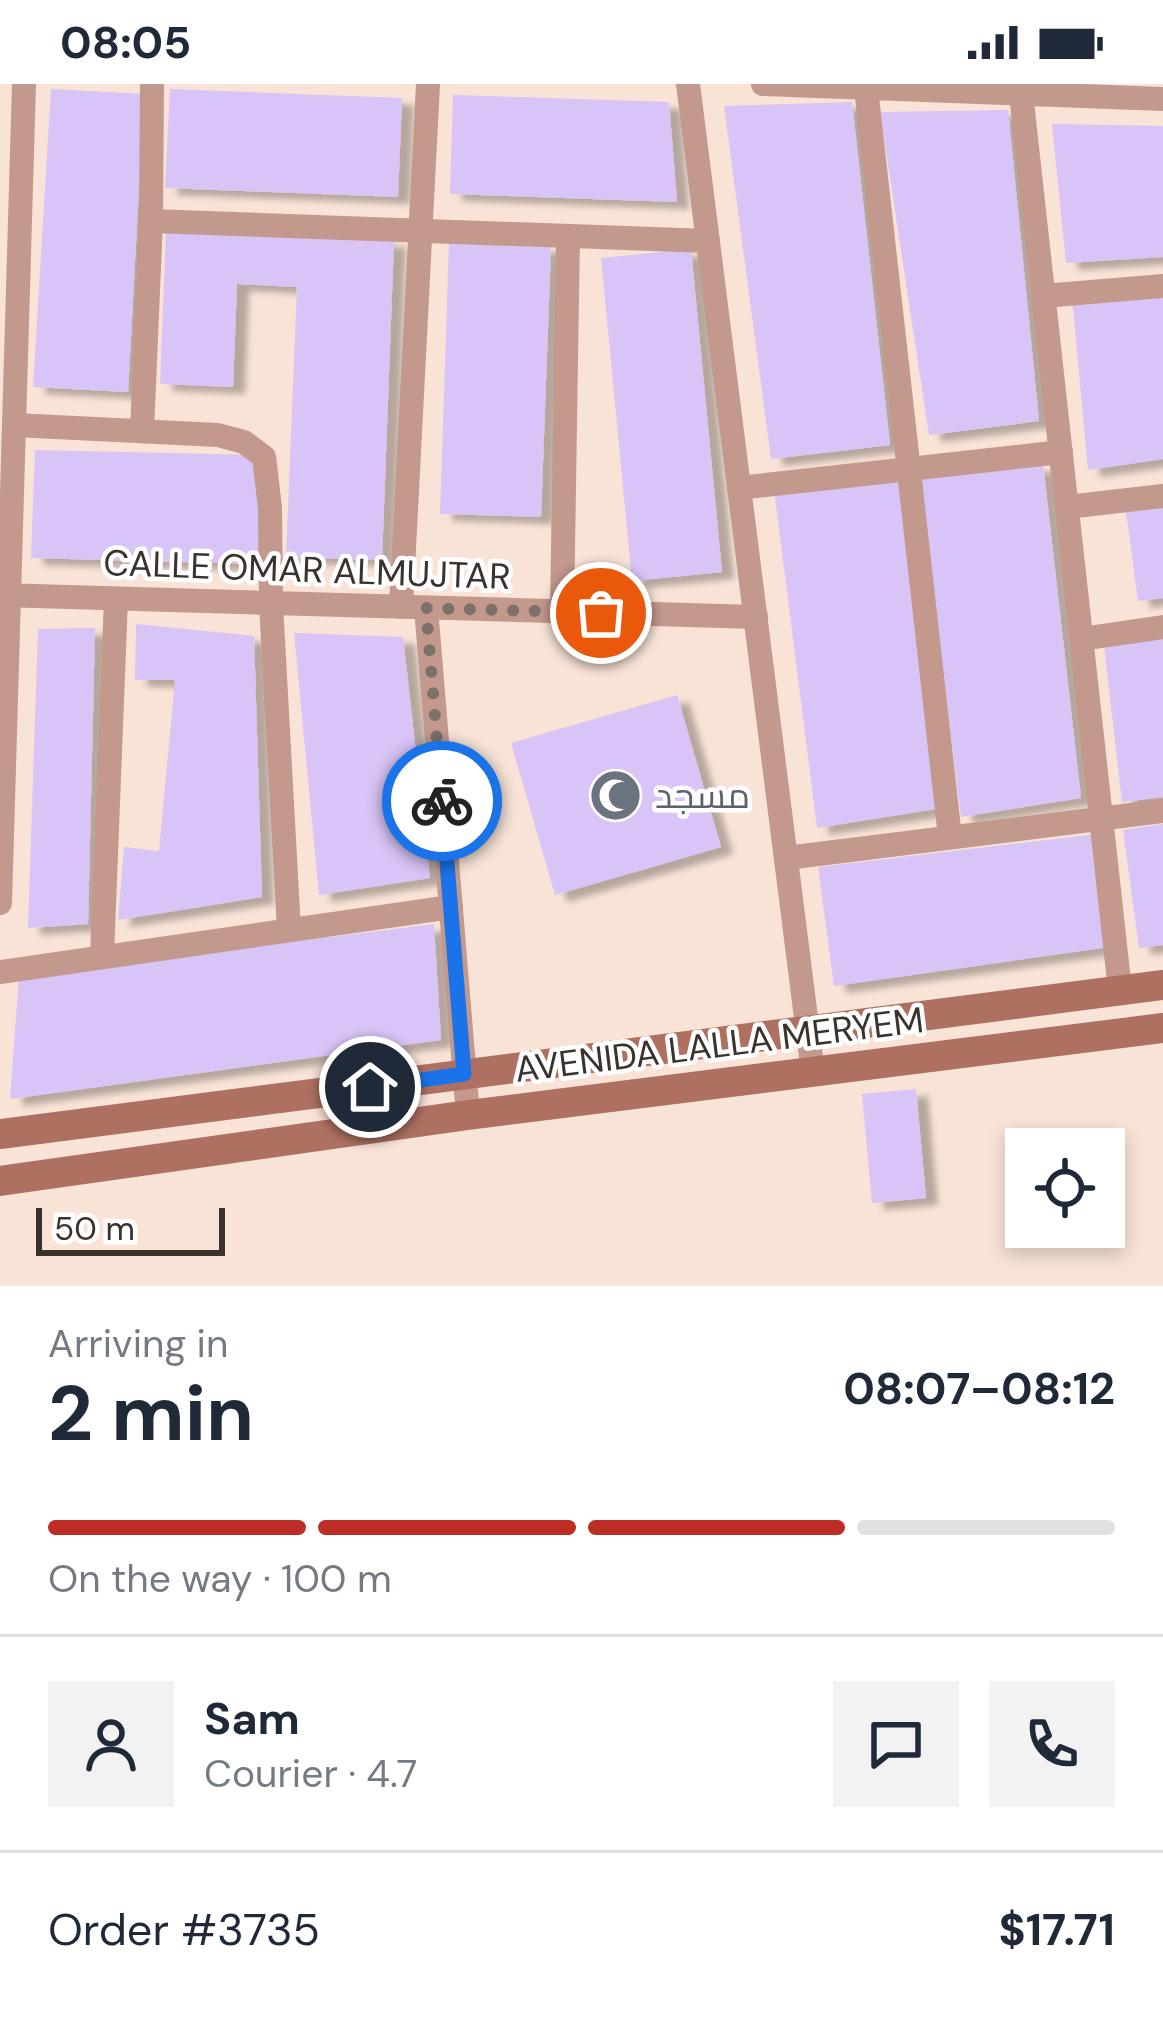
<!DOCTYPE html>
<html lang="en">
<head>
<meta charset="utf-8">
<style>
  :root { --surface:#fff; --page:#f2f2f3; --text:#1f2937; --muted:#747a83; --line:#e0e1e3; --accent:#bb2d25 }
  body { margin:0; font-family:"DM Sans",Cairo,sans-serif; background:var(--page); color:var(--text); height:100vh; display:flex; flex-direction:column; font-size:45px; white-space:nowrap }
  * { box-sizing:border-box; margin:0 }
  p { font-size:39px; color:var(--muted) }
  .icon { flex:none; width:66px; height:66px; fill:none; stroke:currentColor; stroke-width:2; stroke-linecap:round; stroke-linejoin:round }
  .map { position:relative; height:1202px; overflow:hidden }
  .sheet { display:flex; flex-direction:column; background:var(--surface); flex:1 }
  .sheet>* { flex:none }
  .controls { position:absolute; left:1005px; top:1044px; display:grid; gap:24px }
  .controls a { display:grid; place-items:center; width:120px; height:120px; border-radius:0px; background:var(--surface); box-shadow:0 6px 18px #0003; font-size:60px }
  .scale { position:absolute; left:36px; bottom:30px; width:189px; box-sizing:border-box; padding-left:12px; border:6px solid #3a322d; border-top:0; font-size:33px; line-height:42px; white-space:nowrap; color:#3a322d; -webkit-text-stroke:9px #fff; paint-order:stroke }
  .pin { position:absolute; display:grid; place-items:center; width:102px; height:102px; color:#fff; margin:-51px; border:6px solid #fff; border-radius:50%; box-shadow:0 3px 12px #0007 }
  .courier { position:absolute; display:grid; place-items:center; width:120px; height:120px; margin:-60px; border:9px solid #1a73e8; border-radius:50%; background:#fff; color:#222; box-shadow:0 3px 15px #0007 }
  .summary em { font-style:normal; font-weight:700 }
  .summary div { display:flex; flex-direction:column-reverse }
  .summary { display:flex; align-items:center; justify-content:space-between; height:204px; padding:0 48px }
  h1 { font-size:78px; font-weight:700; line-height:90px }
  .bar { display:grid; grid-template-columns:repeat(4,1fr); gap:18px 12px; align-content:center; height:144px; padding:0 48px }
  .bar i { height:15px; border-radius:9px; background:var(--line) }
  .bar .selected { background:var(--accent) }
  .bar p { grid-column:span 4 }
  .line { display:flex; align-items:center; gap:30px; padding:0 48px; border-top:3px solid var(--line) }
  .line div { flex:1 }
  .round { display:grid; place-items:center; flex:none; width:126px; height:126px; border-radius:0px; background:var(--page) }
  .status { display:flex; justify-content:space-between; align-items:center; height:84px; padding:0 60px; background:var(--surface); direction:ltr }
  .status svg { height:33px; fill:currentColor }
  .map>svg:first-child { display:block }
  .building { fill:#d8c4f6; filter:url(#shadow) }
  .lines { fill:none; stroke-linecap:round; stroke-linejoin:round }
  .street { stroke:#c3988d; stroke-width:24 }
  .secondary { stroke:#ae7161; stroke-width:30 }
  .done { stroke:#7c7068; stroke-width:12; stroke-dasharray:0 21.6 }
  .route { stroke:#1a73e8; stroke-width:15 }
  .labels { text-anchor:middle; stroke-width:9; stroke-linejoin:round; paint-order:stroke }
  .street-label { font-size:36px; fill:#3a322d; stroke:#fff }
  .worship-label { font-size:36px; fill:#5b616d; stroke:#fff; text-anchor:start }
</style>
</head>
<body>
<div class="status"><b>08:05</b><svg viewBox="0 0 49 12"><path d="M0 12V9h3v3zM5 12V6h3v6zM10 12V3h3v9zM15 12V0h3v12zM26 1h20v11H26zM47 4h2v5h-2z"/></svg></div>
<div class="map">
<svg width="1163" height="1202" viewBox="0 0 1163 1202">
  <defs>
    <filter id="shadow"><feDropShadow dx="12" dy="7" stdDeviation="3" flood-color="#0004"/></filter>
  </defs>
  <rect width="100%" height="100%" fill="#f8e3d6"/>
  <g class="building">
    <polygon points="51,5 144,10 128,308 33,303"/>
    <polygon points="170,5 402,14 398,113 165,104"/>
    <polygon points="453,11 669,18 677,118 450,110"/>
    <polygon points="852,18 890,361 771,375 724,22"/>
    <polygon points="1008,26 1039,337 929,351 880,28"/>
    <polygon points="1052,40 1163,42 1163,173 1066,179"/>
    <polygon points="166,148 394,156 382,476 286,473 297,203 237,200 233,303 160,300"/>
    <polygon points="449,159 551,162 541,433 440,430"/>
    <polygon points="691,165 722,488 632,497 601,174"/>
    <polygon points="1163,208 1163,375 1088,386 1072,214"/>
    <polygon points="35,366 261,371 258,480 31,474"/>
    <polygon points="1043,380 1081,714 961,733 919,394"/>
    <polygon points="898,392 936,725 817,744 774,405"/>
    <polygon points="1163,423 1163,514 1138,517 1126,428"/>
    <polygon points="136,540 254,552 262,813 118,836 124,763 159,767 175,596 135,596"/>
    <polygon points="95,544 88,840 28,844 38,545"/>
    <polygon points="294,549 403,553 430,794 319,811"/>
    <polygon points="1163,555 1163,713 1122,718 1104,562"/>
    <polygon points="677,611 721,763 555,811 511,659"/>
    <polygon points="1163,740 1163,861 1139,864 1123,746"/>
    <polygon points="1097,750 1109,863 834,902 818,783"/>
    <polygon points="434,840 441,956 10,1015 19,892"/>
    <polygon points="916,1005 926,1114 872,1119 862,1010"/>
  </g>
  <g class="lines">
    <g class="street">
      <polyline points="688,0 813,989"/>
      <polyline points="763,0 1163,15"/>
      <polyline points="1020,0 1120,906"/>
      <polyline points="866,4 950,753"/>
      <polyline points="151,137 708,157"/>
      <polyline points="1043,212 1163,202"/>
      <polyline points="14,341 218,351 244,358 264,373 270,424 271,520 289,846"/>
      <polyline points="142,347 151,137 152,0"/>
      <polyline points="739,404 1061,368"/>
      <polyline points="1067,423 1163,412"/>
      <polyline points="0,511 756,533"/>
      <polyline points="401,523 428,0"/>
      <polyline points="426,524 468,1031"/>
      <polyline points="562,528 568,152"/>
      <polyline points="1081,555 1163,543"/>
      <polyline points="786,774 1163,727"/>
      <polyline points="0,819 24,0"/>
      <polyline points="102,872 116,515"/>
      <polyline points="0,888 451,823"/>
    </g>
    <g class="secondary">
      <polyline points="0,1050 1163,901"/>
      <polyline points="0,1097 468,1031 1163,944"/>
    </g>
  </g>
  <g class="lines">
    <polyline class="done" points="442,717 426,524 601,529"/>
    <polyline class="route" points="370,1003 464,990 442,717"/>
  </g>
  <defs>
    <symbol id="mosque-disc" viewBox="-11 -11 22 22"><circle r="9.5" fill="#6b7280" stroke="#fff"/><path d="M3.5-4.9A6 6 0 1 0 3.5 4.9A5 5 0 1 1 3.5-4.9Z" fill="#fff"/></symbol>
  </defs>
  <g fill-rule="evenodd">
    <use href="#mosque-disc" x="586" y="682" width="59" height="59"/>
  </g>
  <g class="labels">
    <g class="street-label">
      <text transform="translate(307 485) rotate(2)" y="13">CALLE OMAR ALMUJTAR</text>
      <text transform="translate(719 960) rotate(-7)" y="13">AVENIDA LALLA MERYEM</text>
    </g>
    <g class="worship-label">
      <text x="655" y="724">مسجد</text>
    </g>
  </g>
</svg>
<div class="controls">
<a><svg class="icon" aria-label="locate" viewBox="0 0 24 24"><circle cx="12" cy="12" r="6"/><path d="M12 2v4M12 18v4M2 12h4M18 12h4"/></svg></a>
</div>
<div class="scale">50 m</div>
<div class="pin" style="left:601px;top:529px;background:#ea580c"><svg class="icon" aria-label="bag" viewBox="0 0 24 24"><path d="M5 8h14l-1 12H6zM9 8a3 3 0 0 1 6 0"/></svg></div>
<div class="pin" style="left:370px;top:1003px;background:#1f2937"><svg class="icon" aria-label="home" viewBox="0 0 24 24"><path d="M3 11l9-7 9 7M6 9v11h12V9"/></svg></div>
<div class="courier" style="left:442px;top:717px"><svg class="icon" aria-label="bike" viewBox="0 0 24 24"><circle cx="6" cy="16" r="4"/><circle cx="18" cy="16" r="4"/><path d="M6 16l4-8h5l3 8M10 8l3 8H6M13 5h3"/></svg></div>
</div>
<section class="sheet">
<div class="summary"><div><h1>2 min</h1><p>Arriving in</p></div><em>08:07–08:12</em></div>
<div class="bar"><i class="selected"></i><i class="selected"></i><i class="selected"></i><i></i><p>On the way · 100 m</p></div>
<div class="line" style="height:216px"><a class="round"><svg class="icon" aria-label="person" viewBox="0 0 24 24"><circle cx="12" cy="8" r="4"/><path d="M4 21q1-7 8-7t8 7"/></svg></a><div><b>Sam</b><p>Courier · 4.7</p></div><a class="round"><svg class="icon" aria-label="chat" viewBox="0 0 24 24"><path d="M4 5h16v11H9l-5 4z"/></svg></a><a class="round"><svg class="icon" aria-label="phone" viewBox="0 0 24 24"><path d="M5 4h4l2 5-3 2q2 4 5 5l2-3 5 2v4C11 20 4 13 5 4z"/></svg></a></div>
<div class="line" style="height:156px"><div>Order #3735</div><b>$17.71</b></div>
</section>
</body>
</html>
